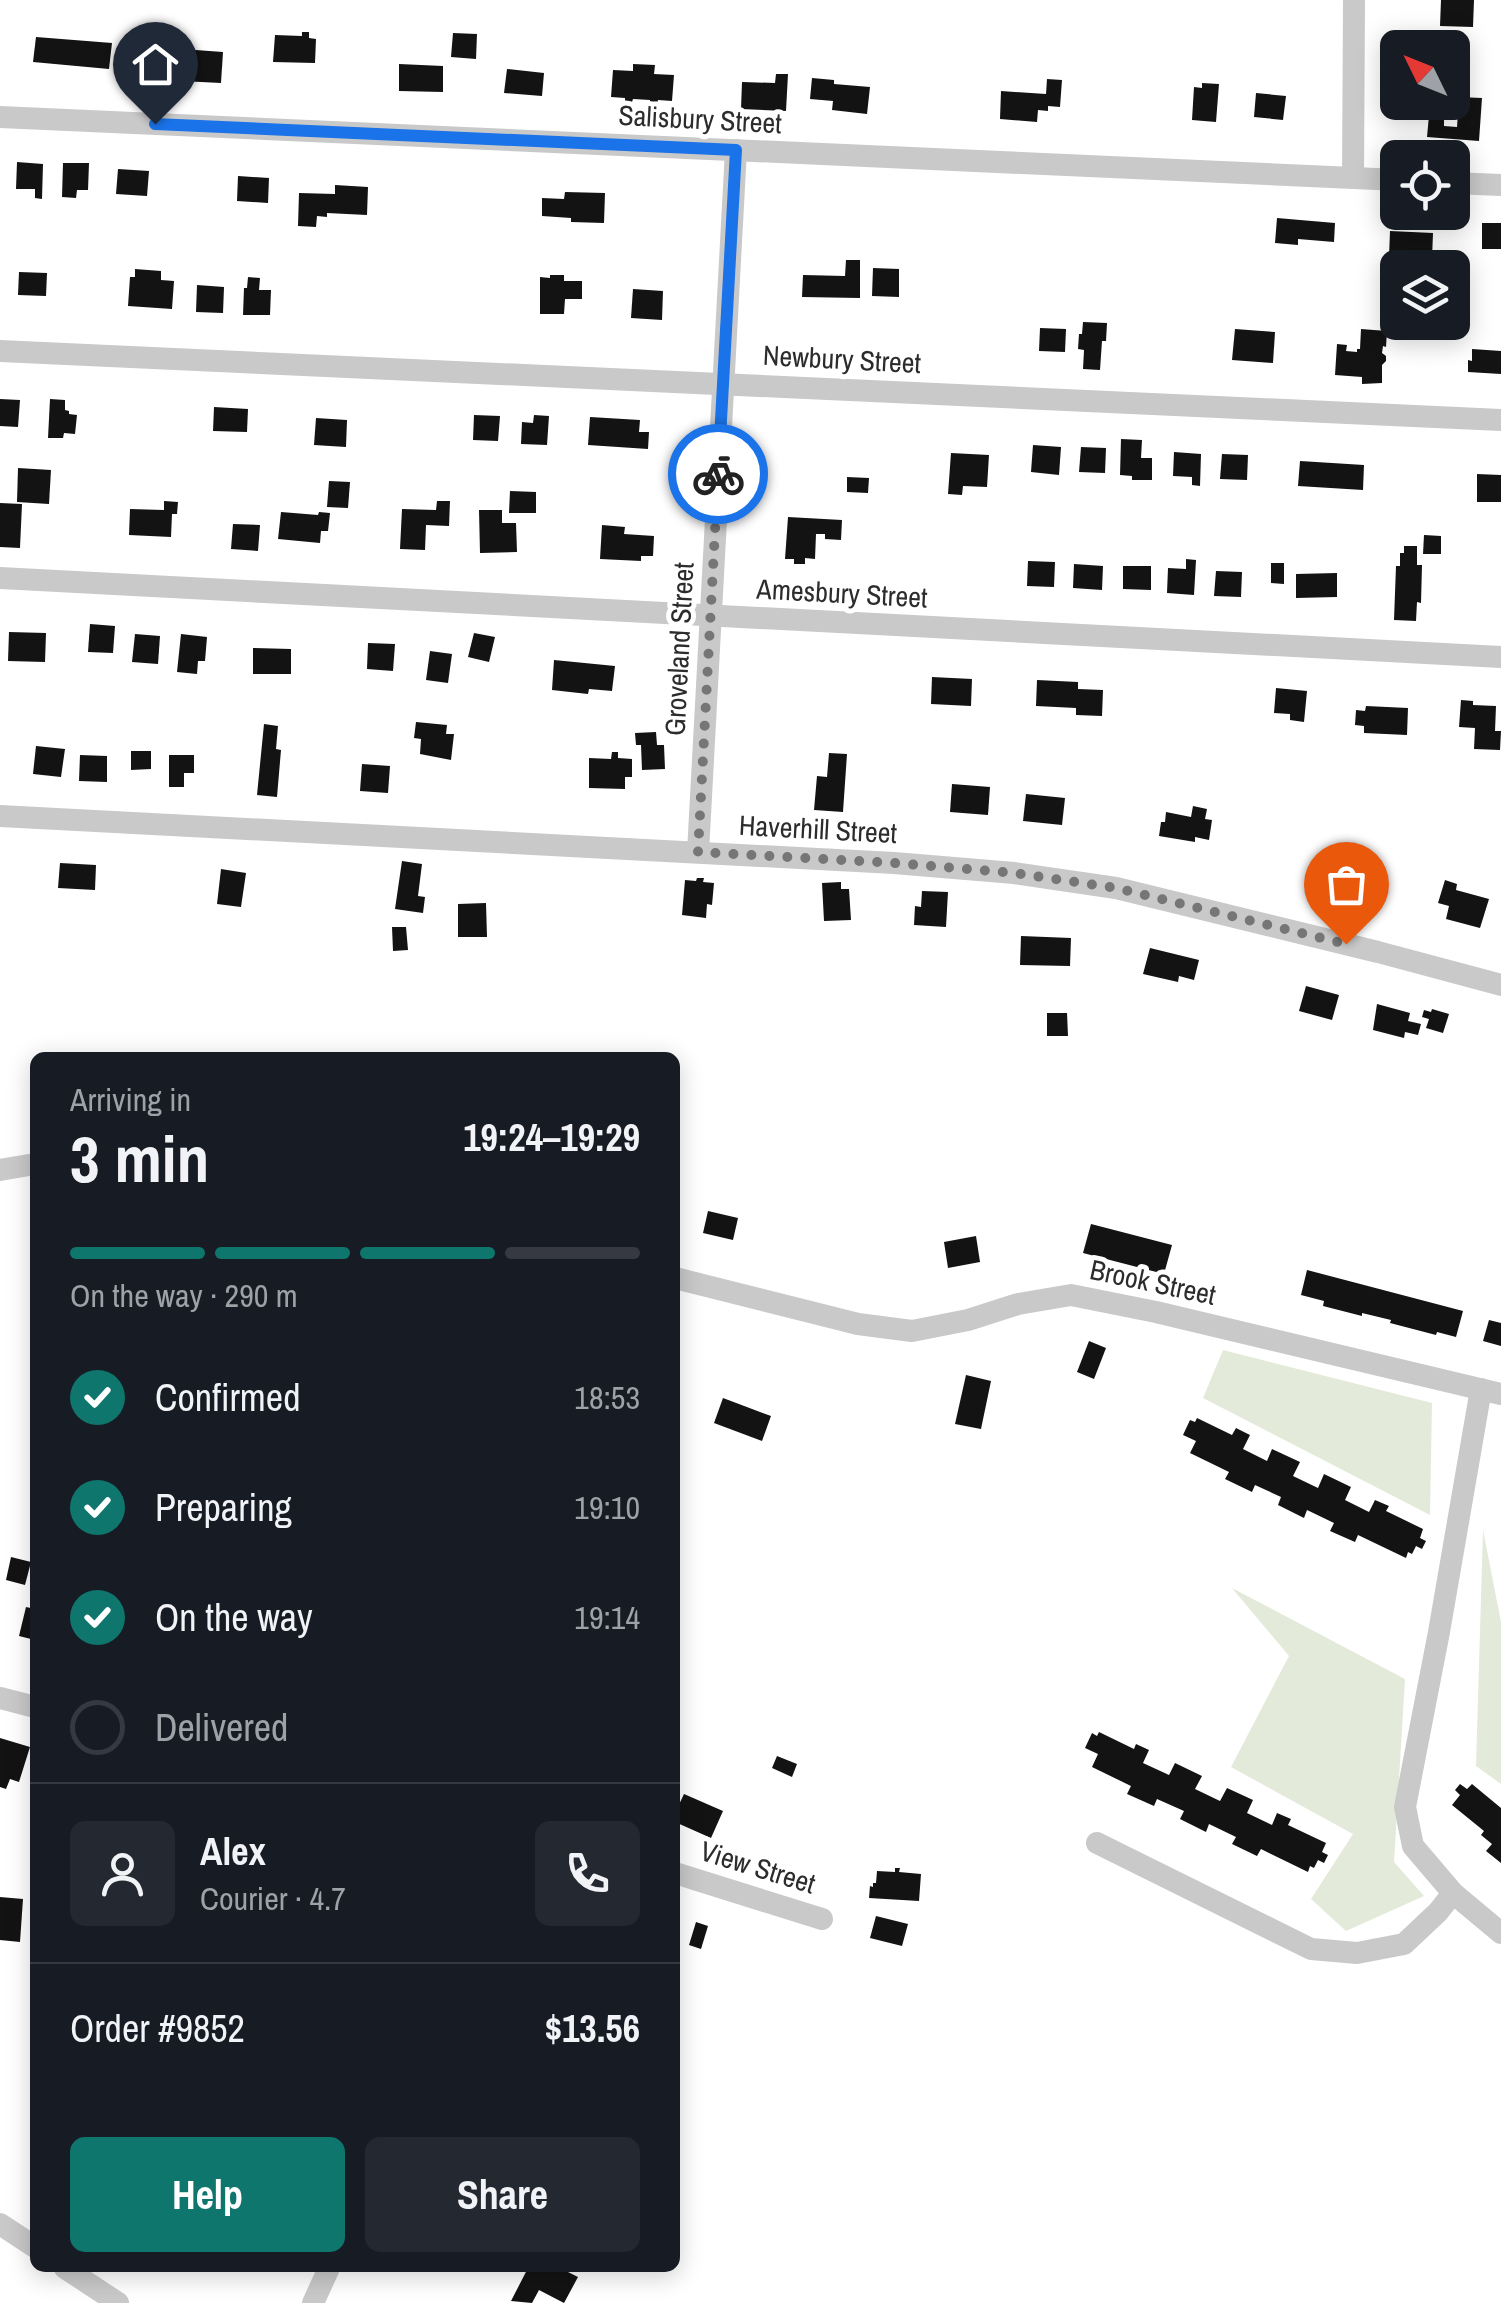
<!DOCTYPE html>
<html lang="en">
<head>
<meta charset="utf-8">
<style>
  :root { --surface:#171b24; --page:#242831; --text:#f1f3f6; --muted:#9ea1a6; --line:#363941; --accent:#0f766e }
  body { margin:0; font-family:"Archivo Narrow",sans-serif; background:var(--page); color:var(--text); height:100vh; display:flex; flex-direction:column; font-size:38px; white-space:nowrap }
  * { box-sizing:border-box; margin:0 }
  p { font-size:32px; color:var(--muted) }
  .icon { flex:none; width:55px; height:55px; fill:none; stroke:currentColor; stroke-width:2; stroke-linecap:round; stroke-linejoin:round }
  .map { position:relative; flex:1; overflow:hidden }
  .side { position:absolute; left:30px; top:1052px; width:650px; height:1220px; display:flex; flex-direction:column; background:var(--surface); border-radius:15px; box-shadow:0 5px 25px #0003 }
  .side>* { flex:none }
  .needle { width:65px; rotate:313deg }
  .tools { position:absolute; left:1380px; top:30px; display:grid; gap:20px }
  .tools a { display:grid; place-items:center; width:90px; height:90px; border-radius:15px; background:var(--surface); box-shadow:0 5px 25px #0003; font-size:50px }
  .pin { position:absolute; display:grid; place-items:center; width:85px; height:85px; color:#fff; margin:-102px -42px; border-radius:50% 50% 50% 0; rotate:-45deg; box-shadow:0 0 10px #0007 }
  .pin .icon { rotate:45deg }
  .courier { position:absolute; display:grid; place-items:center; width:100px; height:100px; margin:-50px; border:8px solid #1a73e8; border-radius:50%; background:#fff; color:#222; box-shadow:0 2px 12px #0007 }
  .summary em { font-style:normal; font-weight:700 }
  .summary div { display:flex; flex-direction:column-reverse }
  .summary { display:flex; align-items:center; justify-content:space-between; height:170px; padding:0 40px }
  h1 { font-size:65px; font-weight:700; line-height:75px }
  .bar { display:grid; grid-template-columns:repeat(4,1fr); gap:15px 10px; align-content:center; height:120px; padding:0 40px }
  .bar i { height:12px; border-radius:8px; background:var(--line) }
  .bar .current { background:var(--accent) }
  .bar p { grid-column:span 4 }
  .line { display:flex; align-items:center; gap:25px; padding:0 40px; border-top:2px solid var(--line) }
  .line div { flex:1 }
  .round { display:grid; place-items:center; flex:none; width:105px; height:105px; border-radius:15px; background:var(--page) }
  ol { padding:0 40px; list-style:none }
  li { display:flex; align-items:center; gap:30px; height:110px }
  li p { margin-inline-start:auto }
  li .icon { padding:10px; border-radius:50%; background:var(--accent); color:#fff; stroke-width:4 }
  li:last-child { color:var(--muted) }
  li i { width:55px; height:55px; border:5px solid var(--line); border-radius:50% }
  .button { display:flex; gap:20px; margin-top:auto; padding:20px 40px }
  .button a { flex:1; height:115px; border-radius:15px; background:var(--accent); color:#fff; font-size:40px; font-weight:700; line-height:115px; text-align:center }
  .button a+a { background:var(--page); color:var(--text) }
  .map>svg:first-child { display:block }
  .green { fill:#e3ead9 }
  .building { fill:#131313 }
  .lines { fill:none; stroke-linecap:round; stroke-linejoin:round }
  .minor { stroke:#c9c9c9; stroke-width:22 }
  .done { stroke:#767676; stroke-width:10; stroke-dasharray:0 18 }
  .route { stroke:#1a73e8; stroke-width:12 }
  .labels { text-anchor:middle; stroke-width:10; stroke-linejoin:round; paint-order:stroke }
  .street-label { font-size:28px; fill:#2c2c2c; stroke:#fff }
</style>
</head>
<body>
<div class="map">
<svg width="1501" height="2303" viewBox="0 0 1501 2303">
  <rect width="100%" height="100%" fill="#fff"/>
  <g class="green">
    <polygon points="1223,1350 1432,1403 1430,1515 1203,1398"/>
    <polygon points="1483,1530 1501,1622 1501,1784 1476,1766"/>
    <polygon points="1232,1588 1405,1679 1394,1862 1424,1896 1346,1931 1311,1899 1353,1834 1231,1767 1289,1656"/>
  </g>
  <g class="building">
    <polygon points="1441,0 1474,0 1473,27 1440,26"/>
    <polygon points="302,32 309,32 309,38 316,39 315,63 273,62 275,35 302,36"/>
    <polygon points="453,33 477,34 476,59 451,57"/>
    <polygon points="36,37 112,43 109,69 33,62"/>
    <polygon points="182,49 223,52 221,83 181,81"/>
    <polygon points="399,64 443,66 443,92 399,91"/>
    <polygon points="633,64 655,65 654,74 674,75 672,101 658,100 657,104 650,104 650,100 633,99 632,102 625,101 625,98 611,97 613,70 633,71"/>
    <polygon points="507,69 544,73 542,96 504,93"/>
    <polygon points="776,74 788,74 786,111 741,109 742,82 775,83"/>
    <polygon points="812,78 834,80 834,84 870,87 867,114 832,110 833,101 810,99"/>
    <polygon points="1047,79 1062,80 1060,107 1048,106 1048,111 1038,110 1037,122 1000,119 1001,91 1046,94"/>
    <polygon points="1202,83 1219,84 1216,122 1192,120 1194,87 1202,88"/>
    <polygon points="1256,93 1286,96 1283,120 1254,117"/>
    <polygon points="1459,97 1482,98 1479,141 1427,137 1429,115 1444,116 1444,126 1457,127"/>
    <polygon points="17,162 43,164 42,199 35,198 35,189 16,189"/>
    <polygon points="63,163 89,163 88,190 77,190 76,198 62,197"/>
    <polygon points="118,169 149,171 147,196 116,194"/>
    <polygon points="238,176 269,178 268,203 237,201"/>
    <polygon points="335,185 368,187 367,215 327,213 327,217 317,216 316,227 298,226 299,193 335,194"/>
    <polygon points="565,192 605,193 604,223 571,222 571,218 542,216 542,198 564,199"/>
    <polygon points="1277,218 1335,223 1334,242 1298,239 1298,245 1275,243"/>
    <rect x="1482" y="223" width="19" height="26"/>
    <polygon points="1390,231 1433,233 1432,259 1389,258"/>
    <polygon points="846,260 860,260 860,298 802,297 803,275 845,276"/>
    <polygon points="873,268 899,269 899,297 872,296"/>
    <polygon points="135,269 161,271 161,280 174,281 172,309 128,306 130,277 135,277"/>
    <polygon points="19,272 47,273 46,296 18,295"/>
    <polygon points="550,275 564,275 564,281 582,281 582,299 565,299 564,314 540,314 540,277 550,278"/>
    <polygon points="248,277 260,278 259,290 271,290 270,315 243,315 244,288 247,288"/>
    <polygon points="197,285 224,287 223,313 196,312"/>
    <polygon points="633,289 663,291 662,320 631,318"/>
    <polygon points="1083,322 1107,323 1106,341 1102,341 1100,370 1083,369 1084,350 1078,349 1079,334 1082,334"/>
    <polygon points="1040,328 1066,329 1065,352 1039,351"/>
    <polygon points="1235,329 1275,332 1273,363 1232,360"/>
    <polygon points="1361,329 1387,331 1386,347 1383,346 1382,353 1386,356 1386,361 1382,365 1382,383 1362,384 1362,377 1335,375 1337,344 1347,345 1346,351 1357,352 1357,349 1360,349"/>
    <polygon points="1472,349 1501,351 1501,374 1468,372 1468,360 1472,361"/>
    <polygon points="0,399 20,400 18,427 0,426"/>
    <polygon points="50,399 65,400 65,410 69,411 69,414 77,415 75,434 64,433 63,438 48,438"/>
    <polygon points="214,407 248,409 247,432 213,431"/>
    <polygon points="474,415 500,416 498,441 473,440"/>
    <polygon points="534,415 549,416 547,445 521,444 522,422 533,423"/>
    <polygon points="590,417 640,420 639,432 649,432 648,449 588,445"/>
    <polygon points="316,418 347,420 346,447 314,445"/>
    <polygon points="1121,439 1142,440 1141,458 1152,458 1152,480 1132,480 1132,476 1120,475"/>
    <polygon points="1033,445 1061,447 1059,475 1031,472"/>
    <polygon points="1081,447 1106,448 1105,473 1079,472"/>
    <polygon points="1174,452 1201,454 1200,486 1192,485 1192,477 1173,476"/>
    <polygon points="951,453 989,455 987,487 963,486 962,495 948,494"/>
    <polygon points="1222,454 1248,455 1247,480 1220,479"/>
    <polygon points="1300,461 1364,465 1363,490 1298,486"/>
    <polygon points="18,468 51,470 49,504 17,502"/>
    <polygon points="1477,474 1501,475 1501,502 1477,502"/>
    <polygon points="847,477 869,478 868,493 847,492"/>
    <polygon points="329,481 350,482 348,508 327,507"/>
    <polygon points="510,491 536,492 536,513 509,513"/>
    <polygon points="164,501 178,502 177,514 172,514 171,537 129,535 130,509 164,510"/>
    <polygon points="437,501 450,501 449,526 426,525 425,550 400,549 402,509 436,510"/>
    <polygon points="0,503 22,504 20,548 0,547"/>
    <polygon points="479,510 502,510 502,523 516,523 517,552 480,553"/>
    <polygon points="281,512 318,515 319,512 330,513 328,531 321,531 320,543 278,539"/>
    <polygon points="788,517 842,520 841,540 825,539 825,534 816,534 815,559 805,558 805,564 794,564 794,559 785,559"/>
    <polygon points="233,524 260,525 258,551 231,549"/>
    <polygon points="602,525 625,527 624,534 654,536 653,556 641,556 641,561 600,559"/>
    <polygon points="1424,535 1441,536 1441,554 1423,554"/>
    <polygon points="1404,546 1417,546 1417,565 1422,565 1421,603 1417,602 1416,621 1394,620 1396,566 1400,566 1400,553 1404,553"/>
    <polygon points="1186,559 1196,560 1194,595 1167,593 1168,568 1186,569"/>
    <polygon points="1028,561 1055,562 1054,587 1027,586"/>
    <polygon points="1271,563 1284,563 1284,584 1271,583"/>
    <polygon points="1074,564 1103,566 1102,590 1073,588"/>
    <polygon points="1123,566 1151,566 1151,590 1123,589"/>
    <polygon points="1216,571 1242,572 1241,597 1214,596"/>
    <polygon points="1337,573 1337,597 1296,598 1296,574"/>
    <polygon points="90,624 115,626 113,653 88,652"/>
    <polygon points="9,632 46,633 45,662 8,661"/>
    <polygon points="474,633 495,637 489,662 468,657"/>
    <polygon points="135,634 160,636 158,664 132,662"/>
    <polygon points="181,634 207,637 205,661 198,661 197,674 177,672"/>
    <polygon points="368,643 395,644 393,671 367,669"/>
    <polygon points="253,648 291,649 291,674 253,674"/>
    <polygon points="430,651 452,654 448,683 426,680"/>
    <polygon points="554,660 615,666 612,691 589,689 588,694 552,690"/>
    <polygon points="932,677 972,679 971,706 931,704"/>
    <polygon points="1037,680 1078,682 1078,689 1103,690 1102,716 1076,715 1076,708 1036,706"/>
    <polygon points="1276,688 1307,691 1304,722 1290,720 1290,714 1274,713"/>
    <polygon points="1461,700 1473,701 1473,705 1496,706 1495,731 1501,731 1500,750 1474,749 1475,728 1459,727"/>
    <polygon points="1366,706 1408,708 1407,735 1364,733 1364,726 1355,725 1356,710 1365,711"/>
    <polygon points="416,722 447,725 446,734 454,734 451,760 420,754 421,739 414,738"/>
    <polygon points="264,724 278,726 276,749 281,750 277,797 257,795"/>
    <polygon points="656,732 657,745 664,745 665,769 642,770 641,745 636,745 635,733"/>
    <polygon points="36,746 65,749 61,777 33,774"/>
    <polygon points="131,751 151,751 151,769 131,770"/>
    <polygon points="612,752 618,752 618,758 632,759 632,777 625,777 625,789 589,788 589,758 611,759"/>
    <polygon points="829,753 847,754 843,812 814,810 817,776 827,777"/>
    <polygon points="80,755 107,756 107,782 79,781"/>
    <polygon points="169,755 194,755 194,773 184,773 184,787 169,787"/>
    <polygon points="362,764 390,766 388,793 360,791"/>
    <polygon points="952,784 990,787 988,815 950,812"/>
    <polygon points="1026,794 1065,798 1062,825 1023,821"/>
    <polygon points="1193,806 1207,809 1205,819 1212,820 1209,840 1195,837 1195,842 1159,836 1161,822 1165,822 1166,812 1191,817"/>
    <polygon points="402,861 422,864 418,896 425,897 423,913 395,909"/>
    <polygon points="60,863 96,865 95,890 58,888"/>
    <polygon points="221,869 246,873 241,907 217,904"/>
    <polygon points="697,878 704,878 703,882 714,883 712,905 707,904 706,918 682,915 685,880 696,881"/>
    <polygon points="1445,880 1457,884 1456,890 1489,899 1480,928 1446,919 1449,906 1438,903"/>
    <polygon points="841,882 841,889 849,889 851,920 824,921 822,883"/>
    <polygon points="922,891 948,892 946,927 914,925 915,906 921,907"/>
    <polygon points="486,903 487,937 458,937 458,904"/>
    <polygon points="392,927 406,927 408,950 393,951"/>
    <polygon points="1021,936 1071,938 1070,966 1020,965"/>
    <polygon points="1150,948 1199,960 1194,980 1179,976 1178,982 1143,974"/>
    <polygon points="1306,986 1339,995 1332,1020 1299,1011"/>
    <polygon points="1377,1004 1410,1013 1408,1021 1421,1024 1418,1035 1405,1032 1404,1038 1373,1030"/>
    <polygon points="1432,1009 1449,1014 1443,1033 1426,1028 1429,1019 1422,1017 1424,1010 1431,1012"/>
    <polygon points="1047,1013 1067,1013 1068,1036 1047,1036"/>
    <polygon points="708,1211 738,1218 733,1240 703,1233"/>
    <polygon points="1091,1224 1172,1245 1164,1274 1083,1253"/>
    <polygon points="976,1236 980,1262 948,1268 944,1242"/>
    <polygon points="1307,1270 1463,1311 1456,1337 1437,1332 1436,1335 1390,1323 1391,1320 1362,1313 1362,1316 1323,1306 1324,1301 1301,1295"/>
    <polygon points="1489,1320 1501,1323 1501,1346 1483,1341"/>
    <polygon points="1089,1341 1106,1348 1094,1379 1077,1372"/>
    <polygon points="966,1375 991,1381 981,1429 955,1424"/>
    <polygon points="723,1398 771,1416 762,1441 714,1423"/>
    <polygon points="1197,1418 1232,1435 1236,1428 1250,1435 1243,1449 1267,1461 1272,1449 1300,1462 1293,1476 1318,1488 1324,1474 1351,1487 1345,1500 1369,1512 1375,1500 1389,1506 1386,1511 1423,1529 1420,1538 1426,1541 1422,1549 1416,1546 1412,1554 1408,1552 1406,1558 1358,1535 1355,1542 1330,1531 1334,1523 1307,1510 1304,1518 1278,1505 1281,1497 1255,1485 1252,1492 1225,1479 1229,1472 1190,1453 1196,1441 1183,1435 1190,1420 1195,1422"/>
    <polygon points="11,1557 31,1562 25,1585 6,1580"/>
    <polygon points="26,1607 35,1609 35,1640 19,1636"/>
    <polygon points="1099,1732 1134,1749 1136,1744 1149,1750 1143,1763 1169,1775 1175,1763 1202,1776 1195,1789 1220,1801 1227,1788 1253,1800 1247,1813 1272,1825 1277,1813 1291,1819 1288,1825 1326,1843 1322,1852 1328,1855 1324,1863 1318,1860 1314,1868 1310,1866 1308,1872 1261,1849 1257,1856 1232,1844 1236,1837 1209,1824 1206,1832 1180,1819 1184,1811 1157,1799 1154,1806 1127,1794 1131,1786 1092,1767 1098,1754 1085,1748 1092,1733 1097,1736"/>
    <polygon points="0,1738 30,1747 19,1782 10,1779 6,1789 0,1787"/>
    <polygon points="777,1756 797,1764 792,1777 772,1768"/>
    <polygon points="1460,1784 1467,1789 1472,1784 1501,1808 1501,1863 1486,1851 1492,1844 1481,1835 1484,1831 1452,1805 1460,1795 1455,1790"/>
    <polygon points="684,1794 723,1811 711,1838 675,1822 675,1813"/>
    <polygon points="895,1868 900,1868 899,1872 921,1874 919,1901 869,1898 870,1886 873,1887 873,1883 876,1883 877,1871 895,1872"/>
    <polygon points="0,1897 23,1899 20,1942 0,1940"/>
    <polygon points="876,1916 908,1924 902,1946 870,1938"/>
    <polygon points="696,1922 708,1926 701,1949 689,1945"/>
    <polygon points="528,2268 560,2268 578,2277 564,2303 539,2290 532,2303 511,2301"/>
  </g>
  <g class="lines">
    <g class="minor">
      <polyline points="0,117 1398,180"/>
      <polyline points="1353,178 1354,0"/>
      <polyline points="1452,183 1501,185"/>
      <polyline points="0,351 1501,420"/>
      <polyline points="0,578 1501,657"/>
      <polyline points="0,816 894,863 1014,873 1116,888 1378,952 1501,985"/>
      <polyline points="698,852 736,150"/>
      <polyline points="0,1170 35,1164"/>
      <polyline points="675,1278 858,1324 912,1331 968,1320 1018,1304 1071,1295 1156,1312 1501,1394"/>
      <polyline points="1481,1389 1439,1632 1405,1807 1413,1846 1453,1893 1501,1933"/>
      <polyline points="0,1698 35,1707"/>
      <polyline points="1097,1843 1311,1949 1357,1953 1404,1944 1438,1912 1453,1893"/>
      <polyline points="675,1873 822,1919"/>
      <polyline points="0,2224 35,2247"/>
      <polyline points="65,2268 118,2303"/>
      <polyline points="313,2303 329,2268"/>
    </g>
  </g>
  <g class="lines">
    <polyline class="done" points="718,474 698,852 894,863 1014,873 1116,888 1346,944"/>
    <polyline class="route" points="155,124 736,150 718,474"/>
  </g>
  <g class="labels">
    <g class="street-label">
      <text transform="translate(700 119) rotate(3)" y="10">Salisbury Street</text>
      <text transform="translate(842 359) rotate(3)" y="10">Newbury Street</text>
      <text transform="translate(842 593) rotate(3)" y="10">Amesbury Street</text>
      <text transform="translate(679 649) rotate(-87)" y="10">Groveland Street</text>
      <text transform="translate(818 829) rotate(3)" y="10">Haverhill Street</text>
      <text transform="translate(1153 1282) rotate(12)" y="10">Brook Street</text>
      <text transform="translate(758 1867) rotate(17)" y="10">View Street</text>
    </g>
  </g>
</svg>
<div class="tools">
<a><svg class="needle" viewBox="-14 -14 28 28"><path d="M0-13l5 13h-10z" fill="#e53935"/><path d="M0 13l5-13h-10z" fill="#9ea1a6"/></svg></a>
<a><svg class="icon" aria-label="locate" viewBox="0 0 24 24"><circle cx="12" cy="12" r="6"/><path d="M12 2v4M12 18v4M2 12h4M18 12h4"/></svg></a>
<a><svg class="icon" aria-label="layers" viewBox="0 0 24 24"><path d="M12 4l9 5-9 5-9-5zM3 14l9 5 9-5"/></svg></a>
</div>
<div class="pin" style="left:1346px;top:944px;background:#ea580c"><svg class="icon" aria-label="bag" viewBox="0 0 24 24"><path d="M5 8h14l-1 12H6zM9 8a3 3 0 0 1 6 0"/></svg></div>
<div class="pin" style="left:155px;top:124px;background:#1f2937"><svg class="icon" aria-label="home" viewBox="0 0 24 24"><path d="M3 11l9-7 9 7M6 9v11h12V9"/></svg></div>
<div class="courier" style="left:718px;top:474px"><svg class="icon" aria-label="bike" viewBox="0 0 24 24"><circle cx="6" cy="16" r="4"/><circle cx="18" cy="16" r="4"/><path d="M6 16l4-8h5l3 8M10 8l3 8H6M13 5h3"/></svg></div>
<section class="side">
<div class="summary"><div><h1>3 min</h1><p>Arriving in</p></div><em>19:24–19:29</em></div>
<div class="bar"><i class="current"></i><i class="current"></i><i class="current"></i><i></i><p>On the way · 290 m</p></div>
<ol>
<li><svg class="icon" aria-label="check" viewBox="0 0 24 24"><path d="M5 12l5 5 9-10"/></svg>Confirmed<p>18:53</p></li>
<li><svg class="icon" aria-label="check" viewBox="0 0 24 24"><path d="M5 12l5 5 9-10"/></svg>Preparing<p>19:10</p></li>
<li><svg class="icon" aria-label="check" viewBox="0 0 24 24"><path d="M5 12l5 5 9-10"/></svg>On the way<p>19:14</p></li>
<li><i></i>Delivered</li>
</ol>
<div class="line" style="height:180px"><a class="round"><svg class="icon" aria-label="person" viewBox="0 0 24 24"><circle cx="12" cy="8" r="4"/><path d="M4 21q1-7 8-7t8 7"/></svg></a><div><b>Alex</b><p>Courier · 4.7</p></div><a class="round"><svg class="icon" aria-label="phone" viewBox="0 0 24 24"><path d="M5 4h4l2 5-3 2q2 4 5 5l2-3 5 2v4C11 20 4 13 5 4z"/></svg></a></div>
<div class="line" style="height:130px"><div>Order #9852</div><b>$13.56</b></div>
<div class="button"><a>Help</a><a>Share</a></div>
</section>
</div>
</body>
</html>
